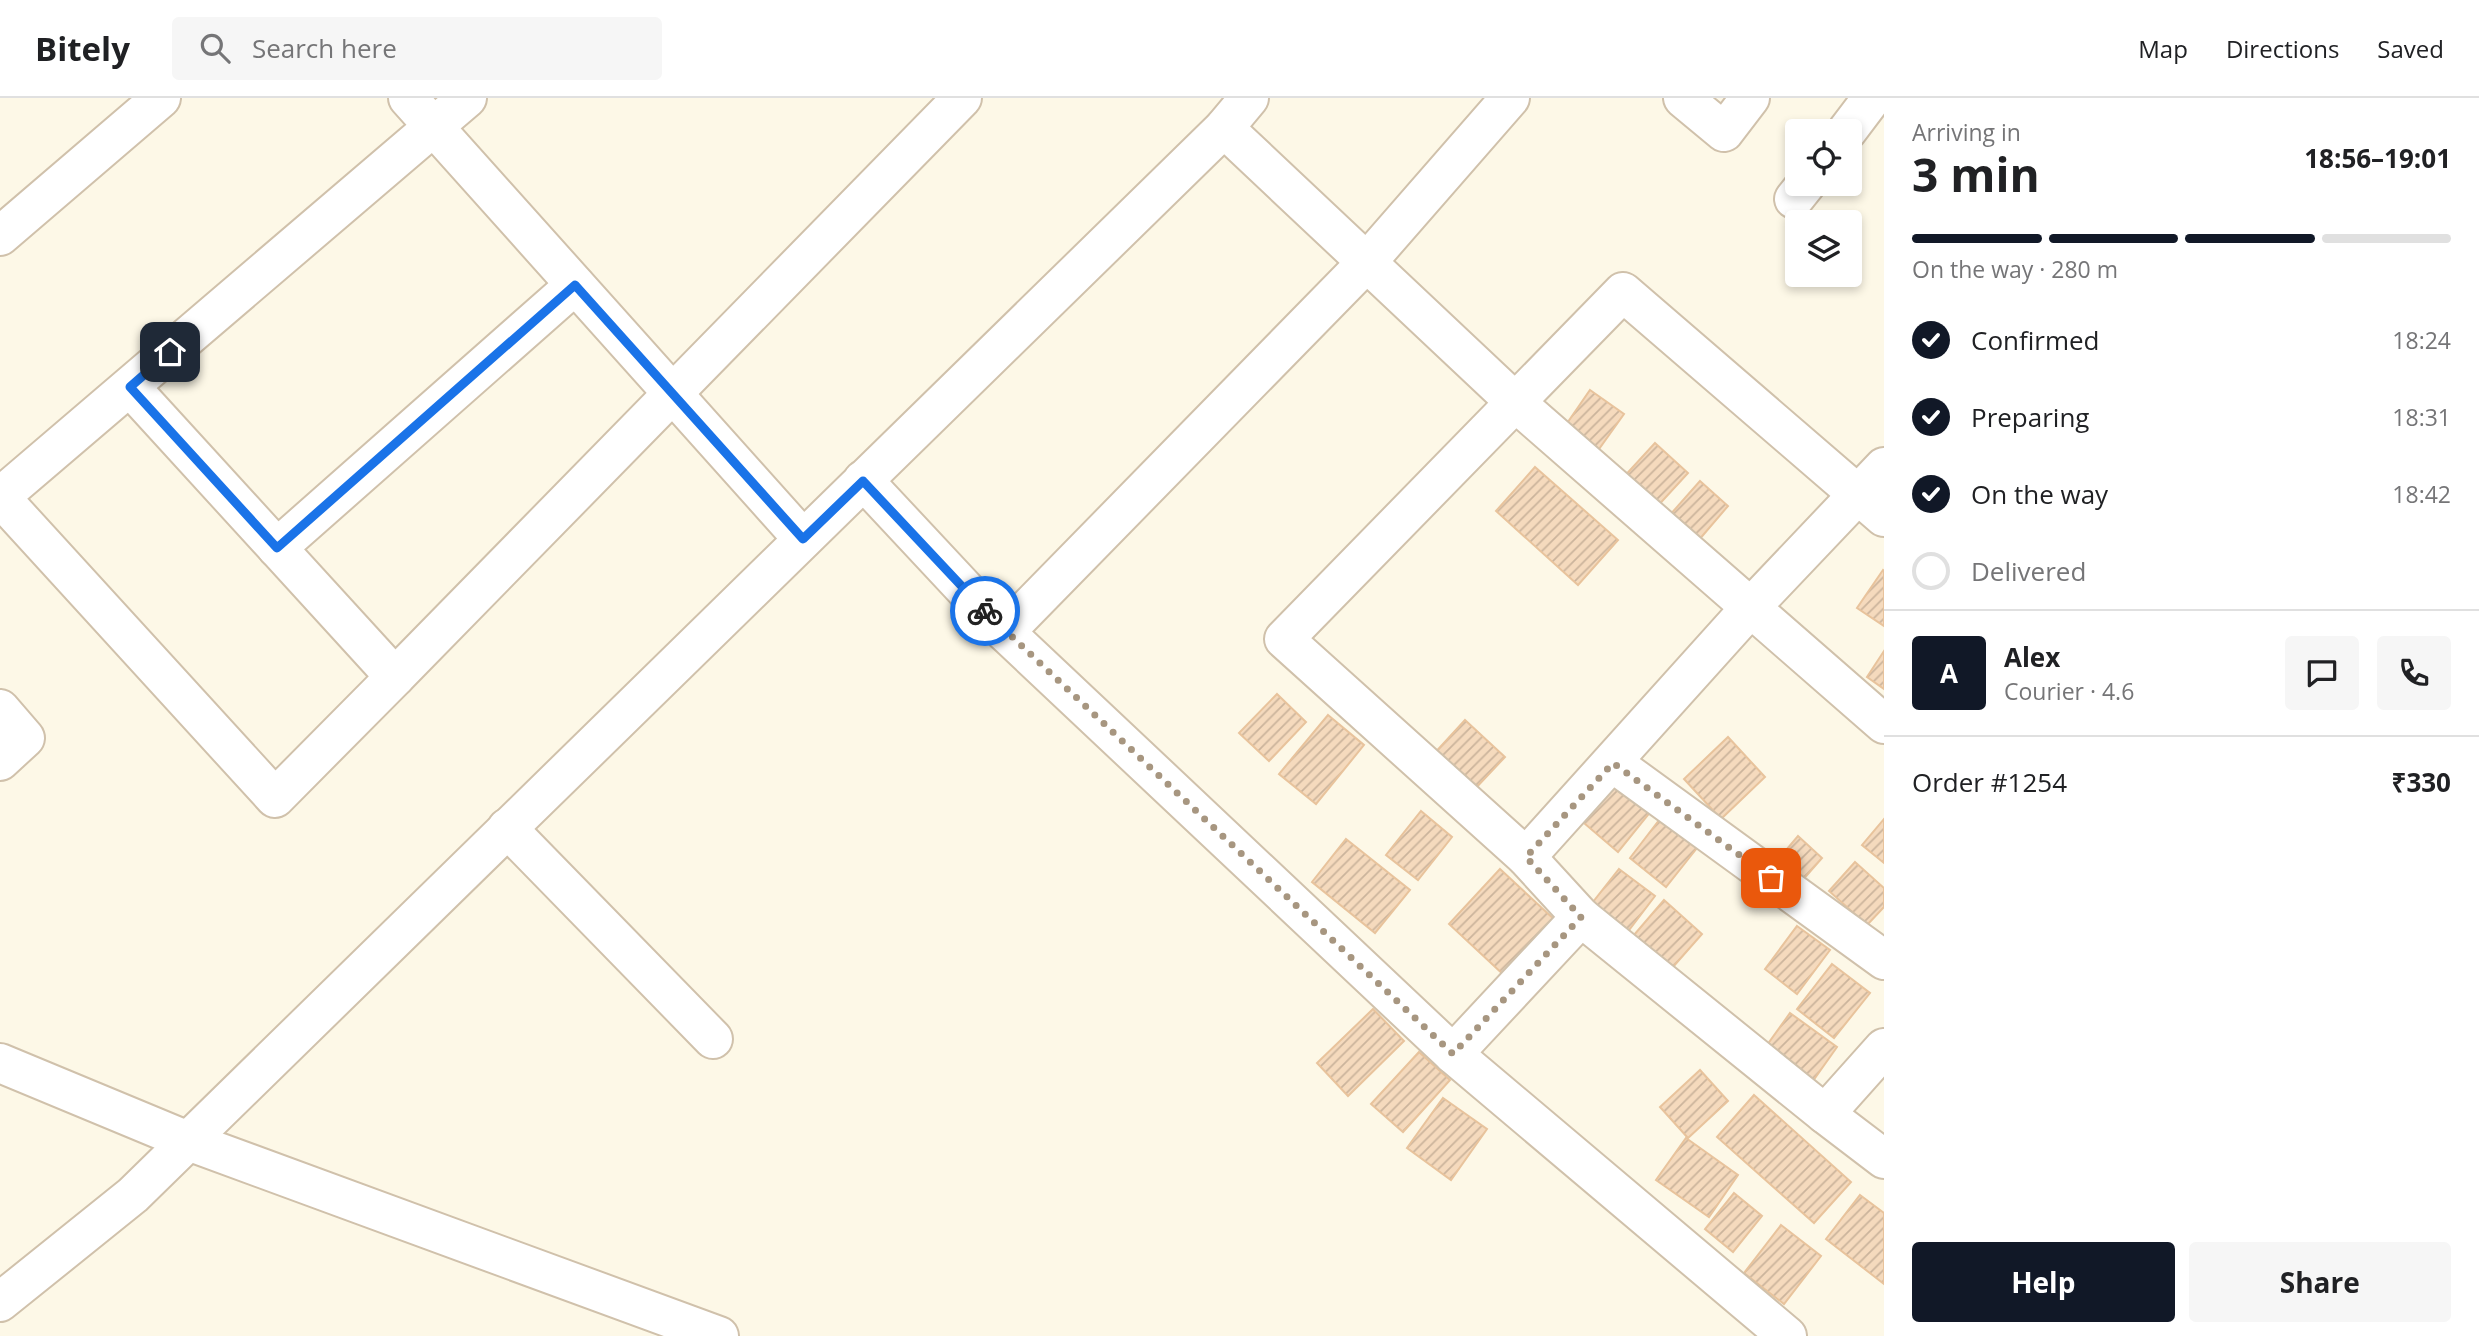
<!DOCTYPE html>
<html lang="en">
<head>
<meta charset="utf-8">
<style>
  :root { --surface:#fff; --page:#f6f6f6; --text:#202124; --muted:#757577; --line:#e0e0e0; --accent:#111827 }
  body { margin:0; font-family:"Open Sans",sans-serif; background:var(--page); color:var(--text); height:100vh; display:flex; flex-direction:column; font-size:26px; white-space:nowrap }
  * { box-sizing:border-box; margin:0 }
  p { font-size:23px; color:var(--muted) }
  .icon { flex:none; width:38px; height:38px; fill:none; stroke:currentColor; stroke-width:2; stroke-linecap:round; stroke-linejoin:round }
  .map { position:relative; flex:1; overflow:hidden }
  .panel { display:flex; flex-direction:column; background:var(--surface); width:595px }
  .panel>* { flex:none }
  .controls { position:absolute; left:1785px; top:21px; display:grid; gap:14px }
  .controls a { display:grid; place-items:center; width:77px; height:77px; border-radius:7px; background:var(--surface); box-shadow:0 4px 10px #0003; font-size:35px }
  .pin { position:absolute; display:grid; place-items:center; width:60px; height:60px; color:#fff; margin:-30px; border-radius:14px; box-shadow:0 4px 10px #0006 }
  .courier { position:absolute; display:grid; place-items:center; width:70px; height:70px; margin:-35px; border:5px solid #1a73e8; border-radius:50%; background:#fff; color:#222; box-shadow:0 2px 9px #0007 }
  .summary em { font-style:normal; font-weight:700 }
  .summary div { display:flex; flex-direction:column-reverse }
  .summary { display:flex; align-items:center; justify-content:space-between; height:119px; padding:0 28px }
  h1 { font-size:46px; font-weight:700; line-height:52px }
  .bar { display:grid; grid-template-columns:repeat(4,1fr); gap:10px 7px; align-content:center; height:84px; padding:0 28px }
  .bar i { height:9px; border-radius:5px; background:var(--line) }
  .bar .current { background:var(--accent) }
  .bar p { grid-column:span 4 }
  .line { display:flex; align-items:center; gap:18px; padding:0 28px; border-top:2px solid var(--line) }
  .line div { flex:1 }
  .round { display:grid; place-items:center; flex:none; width:74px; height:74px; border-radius:7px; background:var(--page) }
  ol { padding:0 28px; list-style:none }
  li { display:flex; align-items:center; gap:21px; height:77px }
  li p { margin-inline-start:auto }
  li .icon { padding:7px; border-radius:50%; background:var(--accent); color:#fff; stroke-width:4 }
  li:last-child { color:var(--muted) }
  li i { width:38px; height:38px; border:4px solid var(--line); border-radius:50% }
  .primary-button { display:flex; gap:14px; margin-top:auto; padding:14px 28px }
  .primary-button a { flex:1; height:80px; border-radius:7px; background:var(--accent); color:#fff; font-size:28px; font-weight:700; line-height:80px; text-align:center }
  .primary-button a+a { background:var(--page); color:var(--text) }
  header { display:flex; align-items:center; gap:42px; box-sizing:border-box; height:98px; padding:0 35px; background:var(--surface); border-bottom:2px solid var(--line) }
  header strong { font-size:33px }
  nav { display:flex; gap:38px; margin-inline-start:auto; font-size:24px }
  .search { width:490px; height:63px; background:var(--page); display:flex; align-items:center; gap:18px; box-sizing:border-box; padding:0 24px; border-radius:7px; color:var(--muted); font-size:26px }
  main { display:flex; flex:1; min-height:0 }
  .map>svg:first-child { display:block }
  .building { fill:url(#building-hatch); stroke:#e8c39c; stroke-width:2 }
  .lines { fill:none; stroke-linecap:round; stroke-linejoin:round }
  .minor-casing { stroke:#d0c1ab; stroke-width:42 }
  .minor { stroke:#fff; stroke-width:38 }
  .done { stroke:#a79680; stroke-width:7; stroke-dasharray:0 12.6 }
  .route { stroke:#1a73e8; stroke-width:9 }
</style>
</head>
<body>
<header>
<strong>Bitely</strong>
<div class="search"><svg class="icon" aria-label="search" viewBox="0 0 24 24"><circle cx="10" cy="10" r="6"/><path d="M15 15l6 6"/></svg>Search here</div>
<nav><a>Map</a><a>Directions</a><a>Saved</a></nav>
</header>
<main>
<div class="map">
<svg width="1884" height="1238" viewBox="0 0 1884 1238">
  <defs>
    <pattern id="building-hatch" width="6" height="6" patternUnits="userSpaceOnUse" patternTransform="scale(1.75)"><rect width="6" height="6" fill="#f5dabd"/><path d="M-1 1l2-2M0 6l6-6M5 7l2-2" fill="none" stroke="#cbb49c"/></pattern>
  </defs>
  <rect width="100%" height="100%" fill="#fdf8e7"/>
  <g class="building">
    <polygon points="1590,292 1624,316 1594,358 1561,334"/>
    <polygon points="1655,345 1688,375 1654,412 1621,382"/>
    <polygon points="1535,369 1618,442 1578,487 1496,413"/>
    <polygon points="1700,383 1728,408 1698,443 1669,418"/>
    <polygon points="1883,472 1884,473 1884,528 1857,510"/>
    <polygon points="1884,553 1884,591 1867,579"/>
    <polygon points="1277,596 1306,624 1269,663 1239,635"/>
    <polygon points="1328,617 1364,647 1316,706 1279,676"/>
    <polygon points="1465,622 1505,659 1472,694 1432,658"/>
    <polygon points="1728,639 1765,679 1721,721 1684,681"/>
    <polygon points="1612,679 1652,712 1618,754 1578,720"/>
    <polygon points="1421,713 1452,739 1418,782 1386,757"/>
    <polygon points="1660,721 1697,750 1666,789 1630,760"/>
    <polygon points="1884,721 1884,765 1862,747"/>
    <polygon points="1798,738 1822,760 1800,785 1776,764"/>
    <polygon points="1346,741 1410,792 1375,835 1312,784"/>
    <polygon points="1855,764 1884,790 1884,809 1867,827 1829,793"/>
    <polygon points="1500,771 1557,824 1506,879 1449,826"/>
    <polygon points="1619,771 1655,798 1626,836 1589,809"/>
    <polygon points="1664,802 1702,836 1665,878 1628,844"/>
    <polygon points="1797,828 1830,852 1797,896 1765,871"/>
    <polygon points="1832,866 1870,895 1834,940 1797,911"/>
    <polygon points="1373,911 1404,943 1348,998 1317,965"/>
    <polygon points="1790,915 1837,949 1810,987 1762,954"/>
    <polygon points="1419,954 1450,982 1403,1034 1371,1006"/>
    <polygon points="1700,972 1728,1003 1688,1040 1660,1009"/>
    <polygon points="1754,997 1851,1084 1814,1125 1717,1039"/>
    <polygon points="1443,1000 1487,1031 1451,1082 1407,1050"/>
    <polygon points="1686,1040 1738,1077 1709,1119 1656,1082"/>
    <polygon points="1734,1095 1762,1118 1733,1154 1705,1131"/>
    <polygon points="1860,1097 1884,1115 1884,1186 1826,1141"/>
    <polygon points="1781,1127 1821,1158 1784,1206 1744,1175"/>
  </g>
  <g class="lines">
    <defs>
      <g id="minor">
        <polyline points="408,0 803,441"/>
        <polyline points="1683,0 1724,34 1750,0"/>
        <polyline points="1224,30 1514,303 1884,626"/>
        <polyline points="1847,33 1872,0"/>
        <polyline points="1794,101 1806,86"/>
        <polyline points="0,138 161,0"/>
        <polyline points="863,382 1005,534 1453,956 1787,1238"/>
        <polyline points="0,399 275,700 395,579 130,289"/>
        <polyline points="0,399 467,0"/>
        <polyline points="1884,419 1623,194 1284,541 1526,759 1581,819 1825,1016 1884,950"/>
        <polyline points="277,450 575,187"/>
        <polyline points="1005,534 1366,165 1510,0"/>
        <polyline points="395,579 962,0"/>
        <polyline points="0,611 25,640 0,663"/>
        <polyline points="1613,665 1884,862"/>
        <polyline points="507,730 713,941"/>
        <polyline points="1526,759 1752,508 1884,369"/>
        <polyline points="1453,956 1581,819"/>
        <polyline points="0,965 188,1043 719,1238"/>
        <polyline points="1825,1016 1884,1061"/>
        <polyline points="0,1204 133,1097 1224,30 1249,0"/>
      </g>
    </defs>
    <use href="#minor" class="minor-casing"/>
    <use href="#minor" class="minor"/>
  </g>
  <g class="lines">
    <polyline class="done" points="985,513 1453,956 1581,819 1526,759 1613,665 1771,780"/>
    <polyline class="route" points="170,254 130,289 277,450 575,187 803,441 863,383 985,513"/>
  </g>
</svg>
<div class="controls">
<a><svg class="icon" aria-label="locate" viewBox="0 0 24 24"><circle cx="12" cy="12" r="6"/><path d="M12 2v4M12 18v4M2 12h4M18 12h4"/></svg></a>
<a><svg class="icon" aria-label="layers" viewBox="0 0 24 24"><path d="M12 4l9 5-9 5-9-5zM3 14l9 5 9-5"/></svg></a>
</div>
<div class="pin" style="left:1771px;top:780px;background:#ea580c"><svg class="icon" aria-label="bag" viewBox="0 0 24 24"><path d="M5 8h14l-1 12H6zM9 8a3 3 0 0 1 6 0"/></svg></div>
<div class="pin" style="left:170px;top:254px;background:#1f2937"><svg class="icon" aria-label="home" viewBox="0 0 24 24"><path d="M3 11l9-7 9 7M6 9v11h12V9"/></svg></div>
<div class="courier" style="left:985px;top:513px"><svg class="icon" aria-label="bike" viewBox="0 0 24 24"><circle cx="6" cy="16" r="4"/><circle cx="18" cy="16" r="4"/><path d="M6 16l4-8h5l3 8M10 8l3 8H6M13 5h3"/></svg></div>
</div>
<section class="panel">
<div class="summary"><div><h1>3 min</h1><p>Arriving in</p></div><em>18:56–19:01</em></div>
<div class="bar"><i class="current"></i><i class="current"></i><i class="current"></i><i></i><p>On the way · 280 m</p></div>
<ol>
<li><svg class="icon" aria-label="check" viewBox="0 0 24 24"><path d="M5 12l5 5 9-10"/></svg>Confirmed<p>18:24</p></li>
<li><svg class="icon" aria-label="check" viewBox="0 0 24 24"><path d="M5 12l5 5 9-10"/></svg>Preparing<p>18:31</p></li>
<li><svg class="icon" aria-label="check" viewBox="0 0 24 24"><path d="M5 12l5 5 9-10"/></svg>On the way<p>18:42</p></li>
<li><i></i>Delivered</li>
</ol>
<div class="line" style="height:126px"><b class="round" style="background:var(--accent);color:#fff">A</b><div><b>Alex</b><p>Courier · 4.6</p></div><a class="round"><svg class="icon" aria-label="chat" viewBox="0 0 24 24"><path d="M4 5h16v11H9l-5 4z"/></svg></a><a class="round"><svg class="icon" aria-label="phone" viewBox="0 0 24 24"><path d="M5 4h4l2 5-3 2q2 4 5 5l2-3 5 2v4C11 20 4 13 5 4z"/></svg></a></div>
<div class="line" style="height:91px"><div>Order #1254</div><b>₹330</b></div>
<div class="primary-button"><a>Help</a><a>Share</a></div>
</section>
</main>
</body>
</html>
